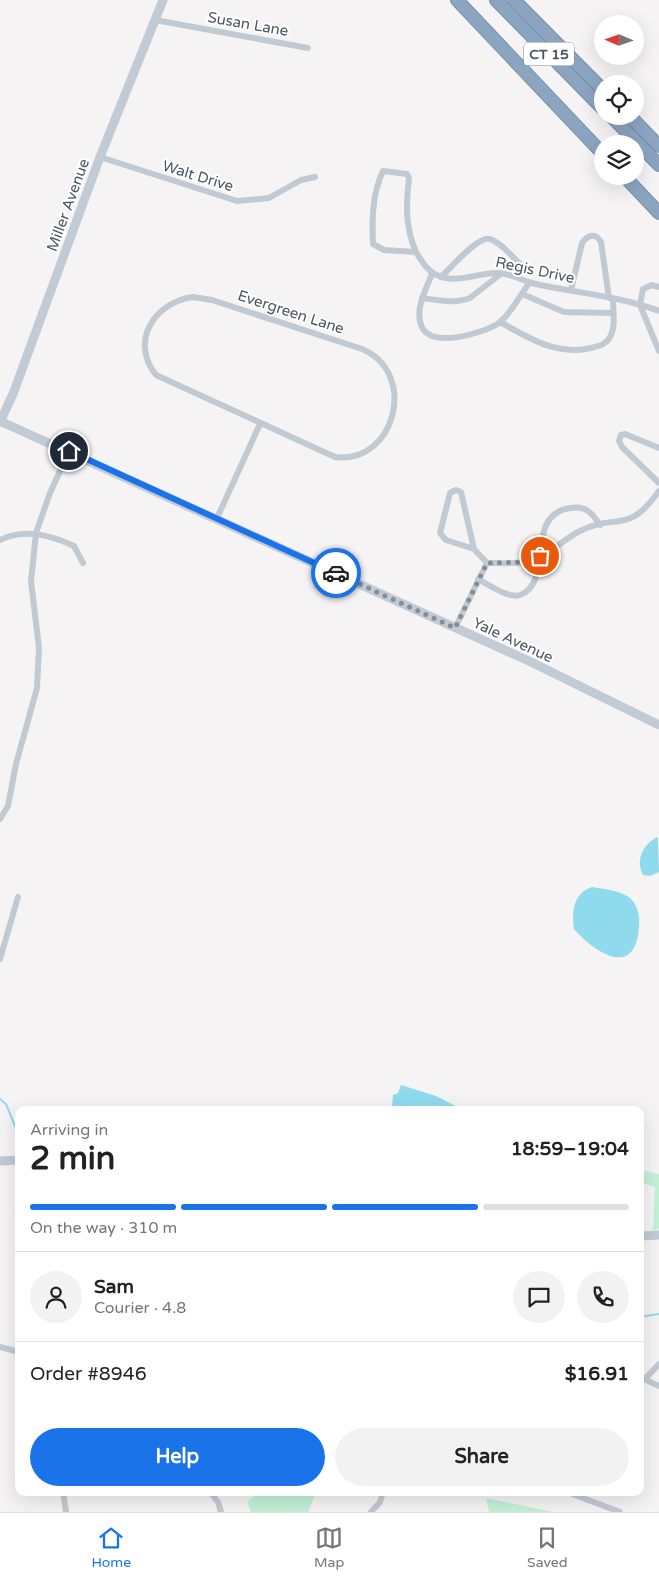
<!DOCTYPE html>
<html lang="en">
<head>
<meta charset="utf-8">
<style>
  :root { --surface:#fff; --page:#f2f2f2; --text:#222; --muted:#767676; --line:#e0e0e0; --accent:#1a73e8 }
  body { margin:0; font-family:"Varela Round",sans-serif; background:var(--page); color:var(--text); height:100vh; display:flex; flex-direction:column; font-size:19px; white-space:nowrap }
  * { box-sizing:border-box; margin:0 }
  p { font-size:16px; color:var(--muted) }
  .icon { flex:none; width:28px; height:28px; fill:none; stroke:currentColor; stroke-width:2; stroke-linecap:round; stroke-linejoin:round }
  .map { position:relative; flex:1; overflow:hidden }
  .side { position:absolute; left:15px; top:1106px; width:629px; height:390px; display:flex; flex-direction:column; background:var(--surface); border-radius:10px; box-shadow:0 5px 20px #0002 }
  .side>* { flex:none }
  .needle { width:32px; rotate:272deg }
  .buttons { position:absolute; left:594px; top:15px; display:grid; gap:10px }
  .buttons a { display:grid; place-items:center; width:50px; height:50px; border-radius:50%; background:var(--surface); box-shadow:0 5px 20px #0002; font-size:25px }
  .pin { position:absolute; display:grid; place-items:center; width:42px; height:42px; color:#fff; margin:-21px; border:2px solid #fff; border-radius:50%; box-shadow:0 1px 5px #0007 }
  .courier { position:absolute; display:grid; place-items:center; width:50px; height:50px; margin:-25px; border:4px solid #1a73e8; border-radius:50%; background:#fff; color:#222; box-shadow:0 1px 6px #0007 }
  .overview em { font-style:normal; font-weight:800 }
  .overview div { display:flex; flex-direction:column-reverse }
  .overview { display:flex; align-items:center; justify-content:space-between; height:85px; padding:0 15px }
  h1 { font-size:32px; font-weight:800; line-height:38px }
  .bar { display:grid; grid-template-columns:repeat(4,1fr); gap:8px 5px; align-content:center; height:60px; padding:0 15px }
  .bar i { height:6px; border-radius:4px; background:var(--line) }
  .bar .current { background:var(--accent) }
  .bar p { grid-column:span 4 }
  .line { display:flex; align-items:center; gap:12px; padding:0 15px; border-top:1px solid var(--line) }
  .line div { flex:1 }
  .round { display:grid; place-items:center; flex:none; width:52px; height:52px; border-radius:26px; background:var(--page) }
  .action { display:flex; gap:10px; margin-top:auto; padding:10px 15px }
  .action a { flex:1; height:58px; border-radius:30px; background:var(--accent); color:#fff; font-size:20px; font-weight:800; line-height:58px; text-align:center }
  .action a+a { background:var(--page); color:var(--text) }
  .dock { display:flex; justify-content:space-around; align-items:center; height:70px; border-top:1px solid var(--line); background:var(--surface); font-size:14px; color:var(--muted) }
  .dock a { display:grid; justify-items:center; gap:2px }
  .dock .current { color:var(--accent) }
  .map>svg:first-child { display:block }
  .green { fill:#c3f1d5 }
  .water { fill:#90daee }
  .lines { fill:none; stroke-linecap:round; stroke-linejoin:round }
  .stream { stroke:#90daee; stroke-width:2 }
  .highway-casing { stroke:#7690ad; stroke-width:14 }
  .street { stroke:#c1cad2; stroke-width:6 }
  .secondary { stroke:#c1cbd6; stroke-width:9 }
  .highway { stroke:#8ba5c1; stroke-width:12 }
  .done { stroke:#868d94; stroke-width:5; stroke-dasharray:0 9 }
  .route { stroke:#1a73e8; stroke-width:6 }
  .labels { text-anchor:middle; stroke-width:4; stroke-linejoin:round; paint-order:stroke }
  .shield { fill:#fff; stroke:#808990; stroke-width:1 }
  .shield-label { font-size:14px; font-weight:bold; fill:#4a5661 }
  .street-label { font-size:15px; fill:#4a5661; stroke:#fff }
</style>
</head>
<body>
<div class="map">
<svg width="659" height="1512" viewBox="0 0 659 1512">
  <rect width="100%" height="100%" fill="#f5f3f3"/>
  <g class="green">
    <polygon points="640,1170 659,1174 659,1229 653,1230 655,1187 640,1182"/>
    <polygon points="257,1493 257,1492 316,1493 308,1512 251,1512 247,1502"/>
    <polygon points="486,1498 553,1512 489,1512"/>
  </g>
  <g class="water">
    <path d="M658,837L659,872L650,876L643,875C635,861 643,843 658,837Z"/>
    <path d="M592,887C603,889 625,891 632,900C638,907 640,917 639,926C636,979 596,954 574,929C572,910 573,894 592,887Z"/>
    <polygon points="401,1085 436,1096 463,1110 395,1110 392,1106 393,1095 398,1093"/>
  </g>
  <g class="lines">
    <g class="stream">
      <polyline points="0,1099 6,1104 19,1136"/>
      <polyline points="640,1317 659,1314"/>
    </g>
    <defs>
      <g id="highway">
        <polyline points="457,0 602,153"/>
        <polyline points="496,0 602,108"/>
        <polyline points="514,0 602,89"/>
        <polyline points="611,116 659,165"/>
        <polyline points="630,116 659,146"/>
        <polyline points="624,176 659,213"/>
      </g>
    </defs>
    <use href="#highway" class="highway-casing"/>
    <g class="street">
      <polyline points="155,20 308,48"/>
      <polyline points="100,157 237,201 269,198 301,180 315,177"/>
      <path d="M383,171L407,174L409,178C406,204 405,227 416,252L384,250L373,244C372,220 372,194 383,171Z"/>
      <path d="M416,252C422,262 428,272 439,276C458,284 479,272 499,273C512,274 523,281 536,284C576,293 620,296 659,311"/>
      <path d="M432,274C426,289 415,308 421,325C430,350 484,333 499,323C509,316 522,293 529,283"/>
      <path d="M441,277C450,269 478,235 490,239C502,243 512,257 521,265L518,277"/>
      <polyline points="659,287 652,285 643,289 640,305 659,351"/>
      <path d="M571,290L582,243C588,235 595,232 601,242L609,298"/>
      <polyline points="522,294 564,312 613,313"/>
      <path d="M193,297L212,300L362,349C419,373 395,465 335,457L156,375C129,341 155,302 193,297Z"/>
      <path d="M422,298C438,300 454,304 470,298L502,273"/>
      <path d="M500,322C529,338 556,356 591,348C598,346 606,345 610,337C616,326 613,311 613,299"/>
      <polyline points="659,448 625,434 621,435 619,441 622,447 659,483"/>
      <polyline points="217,518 260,424"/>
      <path d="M0,540C25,528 50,535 74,546L83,563"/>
      <polyline points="474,549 446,540 440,533 450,493 456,490 461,492 474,549 487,563"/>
      <path d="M478,579C488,584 508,599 520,595C555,582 523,515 570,508C586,505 592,513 600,525"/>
      <path d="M455,628L487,563C499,563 513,564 526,562C546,558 562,540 580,531C618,512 627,536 659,491"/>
      <polyline points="0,819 8,806 16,764 37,688 39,648 31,581 36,533 50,493 69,451"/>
      <polyline points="0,959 18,897"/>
      <polyline points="0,1347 19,1352"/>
      <polyline points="640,1377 659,1386"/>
      <polyline points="645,1379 659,1364"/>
      <polyline points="63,1492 66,1512"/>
      <polyline points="210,1492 218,1502 221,1512"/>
      <polyline points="567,1492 620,1512"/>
      <polyline points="371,1512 380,1502 383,1492"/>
    </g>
    <g class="secondary">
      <polyline points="0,421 531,662 659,725"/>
      <polyline points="0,422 13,394 100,157 163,0"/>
      <polyline points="0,1161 19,1160"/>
      <polyline points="640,1236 659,1235"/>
    </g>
    <use href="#highway" class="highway"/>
  </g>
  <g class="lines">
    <polyline class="done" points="336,573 455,628 487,563 527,562 540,556"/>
    <polyline class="route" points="69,451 336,573"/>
  </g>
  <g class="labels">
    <rect class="shield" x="524" y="42.5" width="50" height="23" rx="4"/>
    <g class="shield-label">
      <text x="549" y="59">CT 15</text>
    </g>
    <g class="street-label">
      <text transform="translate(248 24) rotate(10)" y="5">Susan Lane</text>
      <text transform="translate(198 176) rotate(17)" y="5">Walt Drive</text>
      <text transform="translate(68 205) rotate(-70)" y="5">Miller Avenue</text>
      <text transform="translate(535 270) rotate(12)" y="5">Regis Drive</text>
      <text transform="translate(291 312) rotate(18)" y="5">Evergreen Lane</text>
      <text transform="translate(513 640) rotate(25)" y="5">Yale Avenue</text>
    </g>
  </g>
</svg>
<div class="buttons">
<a><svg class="needle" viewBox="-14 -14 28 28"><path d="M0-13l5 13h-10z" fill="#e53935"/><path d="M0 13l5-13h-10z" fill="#767676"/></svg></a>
<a><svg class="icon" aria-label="locate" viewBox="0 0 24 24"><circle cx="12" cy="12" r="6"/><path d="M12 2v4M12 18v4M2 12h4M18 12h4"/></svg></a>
<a><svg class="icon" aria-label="layers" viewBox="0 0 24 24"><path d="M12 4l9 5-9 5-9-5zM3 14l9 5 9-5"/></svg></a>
</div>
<div class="pin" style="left:540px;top:556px;background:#ea580c"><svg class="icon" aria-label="bag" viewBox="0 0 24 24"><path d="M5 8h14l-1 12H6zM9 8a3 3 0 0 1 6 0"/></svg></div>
<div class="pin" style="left:69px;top:451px;background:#1f2937"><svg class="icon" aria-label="home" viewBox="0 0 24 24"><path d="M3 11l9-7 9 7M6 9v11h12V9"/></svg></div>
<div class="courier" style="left:336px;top:573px"><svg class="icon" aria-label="car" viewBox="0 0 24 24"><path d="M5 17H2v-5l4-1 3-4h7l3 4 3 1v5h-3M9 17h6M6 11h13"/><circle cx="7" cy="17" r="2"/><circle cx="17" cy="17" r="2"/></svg></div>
<section class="side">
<div class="overview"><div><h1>2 min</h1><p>Arriving in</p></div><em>18:59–19:04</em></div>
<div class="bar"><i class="current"></i><i class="current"></i><i class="current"></i><i></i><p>On the way · 310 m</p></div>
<div class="line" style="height:90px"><a class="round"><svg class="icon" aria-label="person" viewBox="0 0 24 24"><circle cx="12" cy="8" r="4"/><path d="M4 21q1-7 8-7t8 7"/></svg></a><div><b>Sam</b><p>Courier · 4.8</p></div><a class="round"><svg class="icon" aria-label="chat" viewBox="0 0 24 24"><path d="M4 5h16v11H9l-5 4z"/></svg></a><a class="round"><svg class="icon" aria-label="phone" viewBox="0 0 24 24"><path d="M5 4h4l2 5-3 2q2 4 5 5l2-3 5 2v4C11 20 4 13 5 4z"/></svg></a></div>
<div class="line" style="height:65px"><div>Order #8946</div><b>$16.91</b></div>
<div class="action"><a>Help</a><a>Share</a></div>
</section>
</div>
<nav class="dock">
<a class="current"><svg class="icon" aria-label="home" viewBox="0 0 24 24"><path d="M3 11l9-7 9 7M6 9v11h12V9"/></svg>Home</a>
<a><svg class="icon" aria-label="map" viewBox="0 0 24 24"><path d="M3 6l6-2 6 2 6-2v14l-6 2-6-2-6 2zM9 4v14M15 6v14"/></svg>Map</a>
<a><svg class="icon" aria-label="saved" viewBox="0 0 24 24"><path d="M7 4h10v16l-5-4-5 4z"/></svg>Saved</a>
</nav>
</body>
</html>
